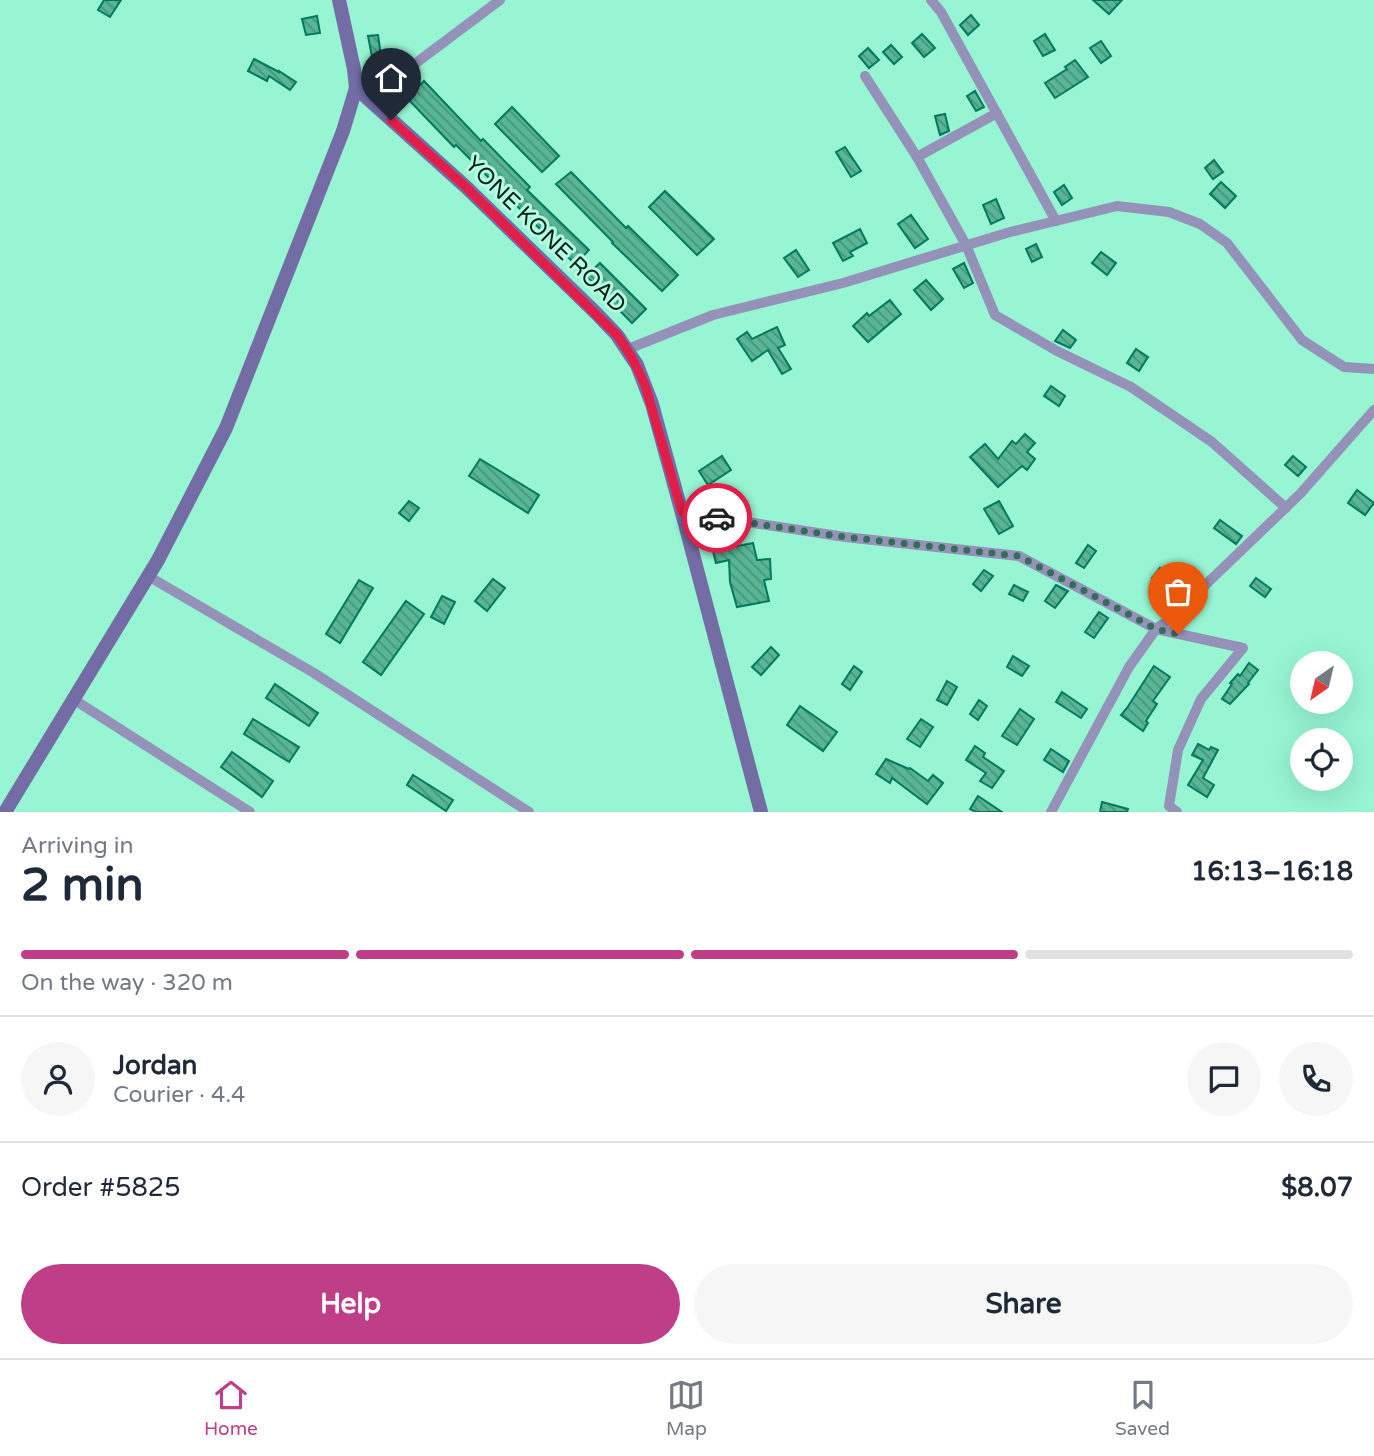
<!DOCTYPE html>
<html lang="en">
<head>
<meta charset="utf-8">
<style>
  :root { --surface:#fff; --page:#f6f6f7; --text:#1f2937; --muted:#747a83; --line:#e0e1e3; --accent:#bf3e88 }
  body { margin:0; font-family:"Varela Round",sans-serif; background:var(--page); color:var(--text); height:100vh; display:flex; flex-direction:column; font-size:26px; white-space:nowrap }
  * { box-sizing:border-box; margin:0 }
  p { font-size:23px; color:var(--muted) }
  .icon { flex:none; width:38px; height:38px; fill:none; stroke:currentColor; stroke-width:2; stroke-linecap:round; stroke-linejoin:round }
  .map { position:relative; height:812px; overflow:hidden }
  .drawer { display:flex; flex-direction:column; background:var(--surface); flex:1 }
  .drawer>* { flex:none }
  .needle { width:46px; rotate:214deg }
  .buttons { position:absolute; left:1290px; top:651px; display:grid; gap:14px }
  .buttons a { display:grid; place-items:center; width:63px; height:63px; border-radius:50%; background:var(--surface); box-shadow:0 7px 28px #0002; font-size:35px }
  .pin { position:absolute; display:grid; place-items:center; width:60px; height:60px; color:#fff; margin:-72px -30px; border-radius:50% 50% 50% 0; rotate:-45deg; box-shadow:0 0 7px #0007 }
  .pin .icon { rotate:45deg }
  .courier { position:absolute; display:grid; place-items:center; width:70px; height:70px; margin:-35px; border:5px solid #e11d48; border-radius:50%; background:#fff; color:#222; box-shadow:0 2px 9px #0007 }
  .summary em { font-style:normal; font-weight:700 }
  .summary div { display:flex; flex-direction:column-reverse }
  .summary { display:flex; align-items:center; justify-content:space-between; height:119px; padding:0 21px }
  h1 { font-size:46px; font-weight:700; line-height:52px }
  .bar { display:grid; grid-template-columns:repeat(4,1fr); gap:10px 7px; align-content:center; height:84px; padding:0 21px }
  .bar i { height:9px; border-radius:5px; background:var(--line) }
  .bar .current { background:var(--accent) }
  .bar p { grid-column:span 4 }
  .line { display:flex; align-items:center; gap:18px; padding:0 21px; border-top:2px solid var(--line) }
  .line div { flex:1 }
  .round { display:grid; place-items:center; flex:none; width:74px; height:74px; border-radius:37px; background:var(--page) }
  .action { display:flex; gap:14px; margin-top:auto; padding:14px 21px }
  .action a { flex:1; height:80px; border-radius:42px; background:var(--accent); color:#fff; font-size:28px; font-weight:700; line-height:80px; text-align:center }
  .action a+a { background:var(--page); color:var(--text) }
  .menu { display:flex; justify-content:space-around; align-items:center; height:98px; border-top:2px solid var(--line); background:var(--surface); font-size:19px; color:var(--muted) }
  .menu a { display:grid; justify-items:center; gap:4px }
  .menu .current { color:var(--accent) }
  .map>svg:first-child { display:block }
  .building { fill:url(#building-back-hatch); stroke:#02795c; stroke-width:2 }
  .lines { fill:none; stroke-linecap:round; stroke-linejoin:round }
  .street { stroke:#9592b9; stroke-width:10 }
  .secondary { stroke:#736ca5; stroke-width:14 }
  .done { stroke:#376c5a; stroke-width:7; stroke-dasharray:0 12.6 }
  .route { stroke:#e11d48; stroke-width:9 }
  .labels { text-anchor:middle; stroke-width:6; stroke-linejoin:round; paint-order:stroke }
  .street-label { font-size:23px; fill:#042219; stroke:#b5fee3 }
</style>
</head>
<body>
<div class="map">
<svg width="1374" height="812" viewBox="0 0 1374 812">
  <defs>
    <pattern id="building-back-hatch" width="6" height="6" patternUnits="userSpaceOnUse" patternTransform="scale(1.75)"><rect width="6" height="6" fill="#58b696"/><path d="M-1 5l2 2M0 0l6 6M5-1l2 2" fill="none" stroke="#47947a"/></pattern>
  </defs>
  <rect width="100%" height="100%" fill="#97f5d3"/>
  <g class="building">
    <polygon points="104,0 121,0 110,17 98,10"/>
    <polygon points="1093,0 1122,0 1109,14"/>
    <polygon points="971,15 979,25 968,35 960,25"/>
    <polygon points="317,16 320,33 306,35 302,19"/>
    <polygon points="922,34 935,48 924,57 912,43"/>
    <polygon points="1045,34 1055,50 1043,56 1034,41"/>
    <polygon points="378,35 381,56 372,57 368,36"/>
    <polygon points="1101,41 1111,56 1101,63 1090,48"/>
    <polygon points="891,45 902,57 894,64 883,52"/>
    <polygon points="868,48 879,60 869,68 859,56"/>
    <polygon points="254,59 279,72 279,71 296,82 290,90 269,76 267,81 248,71"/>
    <polygon points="1075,60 1088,77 1055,98 1045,83 1067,69 1065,67"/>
    <polygon points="424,81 481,141 483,139 530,187 527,190 589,250 575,264 456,145 454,147 407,98"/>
    <polygon points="975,91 984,107 976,111 967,96"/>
    <polygon points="512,107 559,156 542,172 495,124"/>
    <polygon points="945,114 949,131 940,135 935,116"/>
    <polygon points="845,147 861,171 851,177 836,152"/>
    <polygon points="1214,160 1223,172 1213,179 1205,168"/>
    <polygon points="571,172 626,228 628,226 678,275 662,291 612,243 613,242 556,184"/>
    <polygon points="1221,182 1236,196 1225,208 1210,194"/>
    <polygon points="1064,185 1072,198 1062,205 1054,192"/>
    <polygon points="665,191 714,239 697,255 649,207"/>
    <polygon points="996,199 1004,218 991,224 983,205"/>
    <polygon points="911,215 928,239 915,248 898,224"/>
    <polygon points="860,229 867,243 850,252 853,256 843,261 833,243"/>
    <polygon points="1036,244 1042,257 1032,262 1026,249"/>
    <polygon points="796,250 809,270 798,277 784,258"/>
    <polygon points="1101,252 1116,263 1107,275 1092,263"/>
    <polygon points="600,263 646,309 632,323 586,276"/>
    <polygon points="964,263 973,283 964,288 953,269"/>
    <polygon points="926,280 943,299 931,310 914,290"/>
    <polygon points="890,300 901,314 868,342 853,326 867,313 869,316"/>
    <polygon points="777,327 785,345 778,348 791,369 782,374 768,350 752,361 737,339 747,332 752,339"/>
    <polygon points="1063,330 1076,340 1070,348 1055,341"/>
    <polygon points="1136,349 1148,357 1139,371 1127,363"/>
    <polygon points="1051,386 1065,396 1059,406 1044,396"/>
    <polygon points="1025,434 1035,443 1027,452 1035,459 1027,470 1022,466 998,487 970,457 985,444 998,459 1012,441 1016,444"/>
    <polygon points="722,456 731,470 708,485 699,471"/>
    <polygon points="1293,456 1306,467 1298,476 1285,465"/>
    <polygon points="480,459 539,495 528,513 469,476"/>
    <polygon points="1357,490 1374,503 1365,515 1348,503"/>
    <polygon points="409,501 419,508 409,521 399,513"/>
    <polygon points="999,501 1013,526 999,534 984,509"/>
    <polygon points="1220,520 1242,536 1236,544 1214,528"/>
    <polygon points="753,543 757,560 770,559 771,579 764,580 769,601 737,607 730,582 729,560 716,563 713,551"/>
    <polygon points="1088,545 1096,551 1084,568 1076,563"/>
    <polygon points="1160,568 1181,585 1174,594 1152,578"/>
    <polygon points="984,570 993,576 981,591 973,584"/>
    <polygon points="1256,578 1271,589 1265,597 1250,586"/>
    <polygon points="493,579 505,588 487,611 475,601"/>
    <polygon points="359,580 373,588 340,643 326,634"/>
    <polygon points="1014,585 1028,592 1023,601 1009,594"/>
    <polygon points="1056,585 1068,591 1055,608 1045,601"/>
    <polygon points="442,596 455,602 444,624 431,617"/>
    <polygon points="406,601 424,614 381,675 363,662"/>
    <polygon points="1099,612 1108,618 1094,638 1085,632"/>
    <polygon points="771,647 779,655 761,675 752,667"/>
    <polygon points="1013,656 1029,666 1022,676 1007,667"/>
    <polygon points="1249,663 1258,670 1248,683 1249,684 1230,704 1222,699 1232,684 1230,683 1238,674 1240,676"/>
    <polygon points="854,666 862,672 850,690 842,684"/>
    <polygon points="1154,666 1170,677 1153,701 1157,704 1146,721 1148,723 1143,731 1121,715 1127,708"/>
    <polygon points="947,681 957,687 947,705 937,700"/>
    <polygon points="275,684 318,713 309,726 266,698"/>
    <polygon points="1062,692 1087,709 1081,718 1056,702"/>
    <polygon points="979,700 987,706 978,720 970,714"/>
    <polygon points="800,706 837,732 823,751 787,725"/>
    <polygon points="1020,709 1034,719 1017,745 1002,736"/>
    <polygon points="253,719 299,747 289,762 244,734"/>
    <polygon points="921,719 933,727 920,747 907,739"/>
    <polygon points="1198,744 1209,750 1211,747 1218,750 1203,778 1214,785 1207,797 1188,785 1203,760 1192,755"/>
    <polygon points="975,746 985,753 983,757 1004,771 992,788 980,781 986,773 966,760"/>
    <polygon points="1051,749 1069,761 1063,772 1044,760"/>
    <polygon points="232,752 273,781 262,797 221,767"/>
    <polygon points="886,759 909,769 910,768 928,781 933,775 943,783 927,804 892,778 890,783 876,774"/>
    <polygon points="413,775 453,800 446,811 407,785"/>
    <polygon points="978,796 1002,812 976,812 970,809"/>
    <polygon points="1102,802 1128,809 1127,812 1100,812"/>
  </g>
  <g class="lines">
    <g class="street">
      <polyline points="931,0 941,12 1056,221"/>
      <polyline points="865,76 917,157 966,245 995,315 1057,351 1131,387 1212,442 1286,508"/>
      <polyline points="368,99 500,0"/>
      <polyline points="917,157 997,113"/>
      <polyline points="628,349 713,315 843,283 1010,232 1117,206 1169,212 1200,224 1227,243 1302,340 1344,367 1374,369"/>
      <polyline points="682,512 845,537 1019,556 1156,629 1243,648 1201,699 1178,750 1169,806 1177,812"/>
      <polyline points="148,576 314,673 529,812"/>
      <polyline points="73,699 250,812"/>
      <polyline points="1051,812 1129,667 1156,629 1172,617 1300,494 1374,410"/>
    </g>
    <g class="secondary">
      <polyline points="339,0 354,69 356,88 466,187 596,313 617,335 637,365 652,404 685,524 761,812"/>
      <polyline points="5,812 158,560 226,428 343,131 356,88"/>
    </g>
  </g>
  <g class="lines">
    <polyline class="done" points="717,518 845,537 1019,556 1156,629 1178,634"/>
    <path class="route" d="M391,120L466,187L617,335C629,351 637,366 645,385L682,512L717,518"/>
  </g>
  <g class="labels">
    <g class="street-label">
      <text transform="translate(546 234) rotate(44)" y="8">YONE KONE ROAD</text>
    </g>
  </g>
</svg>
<div class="buttons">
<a><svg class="needle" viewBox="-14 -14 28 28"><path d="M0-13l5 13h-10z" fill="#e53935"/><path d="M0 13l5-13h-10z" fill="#747a83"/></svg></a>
<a><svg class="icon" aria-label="locate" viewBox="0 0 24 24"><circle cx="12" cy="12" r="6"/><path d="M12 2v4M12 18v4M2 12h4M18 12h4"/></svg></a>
</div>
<div class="pin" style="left:1178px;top:634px;background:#ea580c"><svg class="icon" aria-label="bag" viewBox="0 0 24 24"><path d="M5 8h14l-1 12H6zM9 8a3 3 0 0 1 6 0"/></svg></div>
<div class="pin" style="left:391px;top:120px;background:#1f2937"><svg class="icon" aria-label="home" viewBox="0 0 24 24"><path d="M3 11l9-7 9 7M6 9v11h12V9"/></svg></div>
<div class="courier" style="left:717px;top:518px"><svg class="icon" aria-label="car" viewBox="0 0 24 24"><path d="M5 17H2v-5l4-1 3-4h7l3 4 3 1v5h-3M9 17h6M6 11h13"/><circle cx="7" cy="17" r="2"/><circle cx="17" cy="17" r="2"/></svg></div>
</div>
<section class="drawer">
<div class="summary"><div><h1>2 min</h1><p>Arriving in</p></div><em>16:13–16:18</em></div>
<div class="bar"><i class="current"></i><i class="current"></i><i class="current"></i><i></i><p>On the way · 320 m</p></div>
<div class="line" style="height:126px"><a class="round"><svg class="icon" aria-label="person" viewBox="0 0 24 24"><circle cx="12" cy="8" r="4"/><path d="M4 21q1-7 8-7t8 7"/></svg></a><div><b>Jordan</b><p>Courier · 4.4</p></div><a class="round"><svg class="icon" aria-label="chat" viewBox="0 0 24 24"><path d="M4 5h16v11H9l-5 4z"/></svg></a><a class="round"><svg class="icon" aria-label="phone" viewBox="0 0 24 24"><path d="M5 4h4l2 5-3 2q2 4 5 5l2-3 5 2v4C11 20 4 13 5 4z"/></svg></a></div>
<div class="line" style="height:91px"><div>Order #5825</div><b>$8.07</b></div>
<div class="action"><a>Help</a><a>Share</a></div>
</section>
<nav class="menu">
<a class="current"><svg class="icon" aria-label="home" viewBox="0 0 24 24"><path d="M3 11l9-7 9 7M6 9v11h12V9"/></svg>Home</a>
<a><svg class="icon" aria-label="map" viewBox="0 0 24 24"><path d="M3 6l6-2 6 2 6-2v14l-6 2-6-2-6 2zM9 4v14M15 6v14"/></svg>Map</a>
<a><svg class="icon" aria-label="saved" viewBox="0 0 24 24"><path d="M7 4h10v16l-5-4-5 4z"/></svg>Saved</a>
</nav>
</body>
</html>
